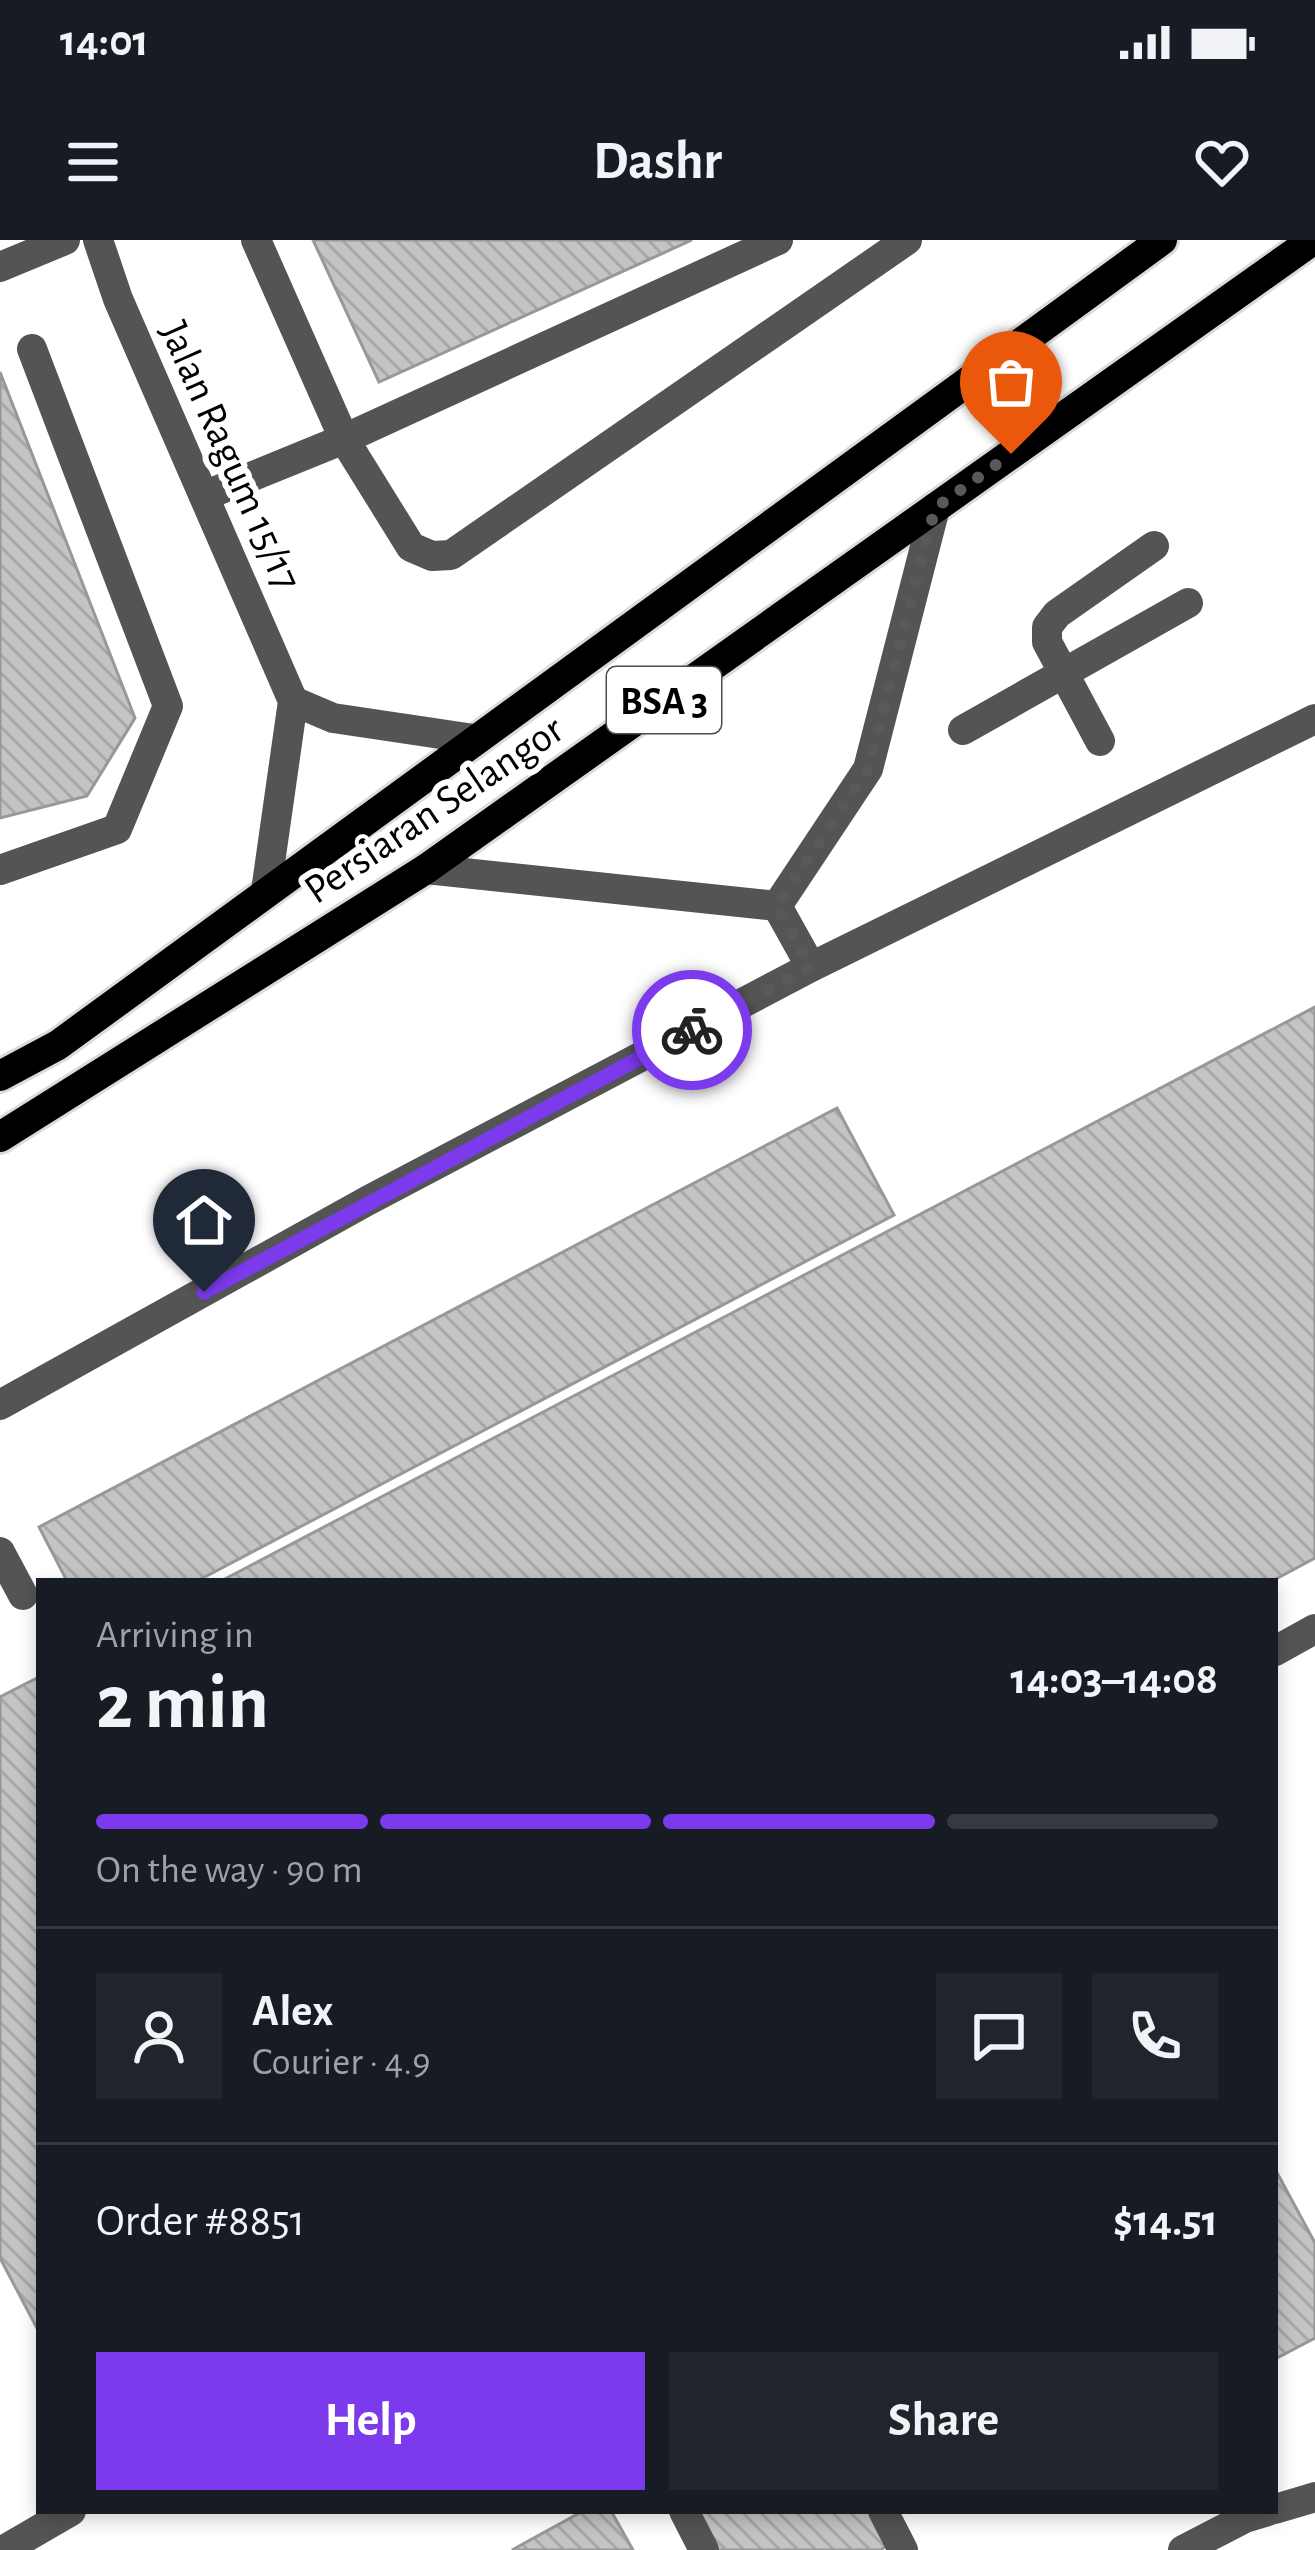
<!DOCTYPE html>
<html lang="en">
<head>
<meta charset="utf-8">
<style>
  :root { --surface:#171b24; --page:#20242c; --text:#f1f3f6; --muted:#9ea1a6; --line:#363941; --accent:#7c3aed }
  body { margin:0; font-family:"Alegreya Sans",sans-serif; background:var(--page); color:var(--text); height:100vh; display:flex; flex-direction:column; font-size:45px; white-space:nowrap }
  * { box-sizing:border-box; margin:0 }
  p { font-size:39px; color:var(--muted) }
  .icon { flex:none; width:66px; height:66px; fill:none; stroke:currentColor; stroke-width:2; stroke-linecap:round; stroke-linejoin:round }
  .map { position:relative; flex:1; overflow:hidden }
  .panel { position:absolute; left:36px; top:1338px; width:1242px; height:936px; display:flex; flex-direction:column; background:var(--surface); border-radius:0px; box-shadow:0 6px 18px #0003 }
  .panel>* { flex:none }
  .pin { position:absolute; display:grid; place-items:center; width:102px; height:102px; color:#fff; margin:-123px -51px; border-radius:50% 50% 50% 0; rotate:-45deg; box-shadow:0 0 12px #0007 }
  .pin .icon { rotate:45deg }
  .courier { position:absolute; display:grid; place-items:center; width:120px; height:120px; margin:-60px; border:9px solid #7c3aed; border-radius:50%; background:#fff; color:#222; box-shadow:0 3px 15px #0007 }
  .overview em { font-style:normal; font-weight:700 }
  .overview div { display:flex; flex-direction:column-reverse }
  .overview { display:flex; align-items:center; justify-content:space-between; height:204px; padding:0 60px }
  h1 { font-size:78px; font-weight:700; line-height:90px }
  .bar { display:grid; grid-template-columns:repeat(4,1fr); gap:18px 12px; align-content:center; height:144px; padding:0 60px }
  .bar i { height:15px; border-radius:9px; background:var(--line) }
  .bar .current { background:var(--accent) }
  .bar p { grid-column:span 4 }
  .line { display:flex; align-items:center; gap:30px; padding:0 60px; border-top:3px solid var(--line) }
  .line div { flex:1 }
  .round { display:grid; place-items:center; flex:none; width:126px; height:126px; border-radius:0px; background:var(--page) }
  .primary-button { display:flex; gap:24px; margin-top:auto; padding:24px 60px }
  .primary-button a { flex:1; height:138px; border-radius:0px; background:var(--accent); color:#fff; font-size:48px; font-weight:700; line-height:138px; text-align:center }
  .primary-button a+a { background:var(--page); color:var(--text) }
  .status { display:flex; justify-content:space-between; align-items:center; height:84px; padding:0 60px; background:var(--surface); direction:ltr }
  .status svg { height:33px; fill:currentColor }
  header { display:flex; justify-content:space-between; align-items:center; height:156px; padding:0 60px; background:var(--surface); font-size:54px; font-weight:700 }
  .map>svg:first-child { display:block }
  .building { fill:url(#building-back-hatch); stroke:#989898; stroke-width:3 }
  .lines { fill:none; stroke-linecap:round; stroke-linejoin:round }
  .major-casing { stroke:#dbdbdb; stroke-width:36 }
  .minor { stroke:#545454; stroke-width:30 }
  .major { stroke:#000; stroke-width:30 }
  .done { stroke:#595959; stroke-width:12; stroke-dasharray:0 21.6 }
  .route { stroke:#7c3aed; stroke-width:15 }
  .labels { text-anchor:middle; stroke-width:12; stroke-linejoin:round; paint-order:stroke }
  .shield { fill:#fff; stroke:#4c4c4c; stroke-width:3 }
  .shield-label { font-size:39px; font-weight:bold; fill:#000 }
  .street-label { font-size:42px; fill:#000; stroke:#fff }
</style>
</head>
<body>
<div class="status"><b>14:01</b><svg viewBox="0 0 49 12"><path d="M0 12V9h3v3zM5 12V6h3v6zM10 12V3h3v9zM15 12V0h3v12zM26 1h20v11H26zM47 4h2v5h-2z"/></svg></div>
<header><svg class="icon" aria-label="menu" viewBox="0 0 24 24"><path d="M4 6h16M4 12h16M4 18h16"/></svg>Dashr<svg class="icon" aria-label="heart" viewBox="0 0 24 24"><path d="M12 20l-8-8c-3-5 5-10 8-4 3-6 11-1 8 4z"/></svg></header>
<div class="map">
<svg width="1315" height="2310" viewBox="0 0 1315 2310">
  <defs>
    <pattern id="building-back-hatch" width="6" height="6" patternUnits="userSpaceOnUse" patternTransform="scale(3)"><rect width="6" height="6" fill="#c4c4c4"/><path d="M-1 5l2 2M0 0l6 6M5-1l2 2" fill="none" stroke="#a7a7a7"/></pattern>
  </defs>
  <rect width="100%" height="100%" fill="#fff"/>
  <g class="building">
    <polygon points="313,0 692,0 379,142"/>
    <polygon points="0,132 135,478 87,556 0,578"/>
    <polygon points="1315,767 1315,1318 1272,1341 221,1341"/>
    <polygon points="837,868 894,975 197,1341 67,1341 39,1287"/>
    <polygon points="39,1437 39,2092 0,2018 0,1457"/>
    <polygon points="1275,1929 1315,2003 1315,2098 1275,2119"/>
    <polygon points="583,2271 611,2271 633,2310 512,2310"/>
    <polygon points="689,2271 870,2271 889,2305 880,2310 710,2310"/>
  </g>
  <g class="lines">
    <defs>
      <g id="major">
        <polyline points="0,836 58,805 1162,0"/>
        <polyline points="0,897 426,629 1313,0"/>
      </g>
    </defs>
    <use href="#major" class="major-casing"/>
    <g class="minor">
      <polyline points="98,0 118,59 293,461 266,651"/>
      <polyline points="256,0 344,199 411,307 432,316 451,315 907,0"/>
      <polyline points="0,27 65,0"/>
      <polyline points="204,256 344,199 778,0"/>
      <polyline points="293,461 333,478 474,499"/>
      <polyline points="963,490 1188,363"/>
      <polyline points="1100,501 1047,402 1047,387 1057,374 1154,306"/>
      <polyline points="426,629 777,666 868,529 935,268"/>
      <polyline points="0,630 117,589 168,466 32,109"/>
      <polyline points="777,666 811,727"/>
      <polyline points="0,1165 367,961 811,727 1315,479"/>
      <polyline points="0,1312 23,1355"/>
      <polyline points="1275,1411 1315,1389"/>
      <polyline points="1275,2269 1315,2257"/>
      <polyline points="684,2271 704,2310"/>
      <polyline points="883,2271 903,2310"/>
      <polyline points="4,2310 71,2271"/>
      <polyline points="1183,2310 1245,2278 1268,2271"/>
    </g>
    <use href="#major" class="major"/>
  </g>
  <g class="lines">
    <polyline class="done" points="692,790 811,727 777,666 868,529 935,268 1011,214"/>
    <polyline class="route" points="204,1052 692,790"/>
  </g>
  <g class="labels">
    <rect class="shield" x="607" y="427" width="114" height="66" rx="9"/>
    <g class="shield-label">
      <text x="664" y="474">BSA 3</text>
    </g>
    <g class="street-label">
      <text transform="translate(232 215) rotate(66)" y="15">Jalan Ragum 15/17</text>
      <text transform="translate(433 568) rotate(-34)" y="15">Persiaran Selangor</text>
    </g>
  </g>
</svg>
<div class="pin" style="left:1011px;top:214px;background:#ea580c"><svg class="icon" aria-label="bag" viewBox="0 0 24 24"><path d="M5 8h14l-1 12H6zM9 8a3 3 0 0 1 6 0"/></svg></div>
<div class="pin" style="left:204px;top:1052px;background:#1f2937"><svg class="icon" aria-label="home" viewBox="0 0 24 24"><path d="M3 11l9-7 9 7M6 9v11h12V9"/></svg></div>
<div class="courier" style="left:692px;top:790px"><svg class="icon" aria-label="bike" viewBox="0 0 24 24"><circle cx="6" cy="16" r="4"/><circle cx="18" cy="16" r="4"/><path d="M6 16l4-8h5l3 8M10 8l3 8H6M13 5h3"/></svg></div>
<section class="panel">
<div class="overview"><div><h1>2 min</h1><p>Arriving in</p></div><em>14:03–14:08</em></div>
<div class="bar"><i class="current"></i><i class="current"></i><i class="current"></i><i></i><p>On the way · 90 m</p></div>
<div class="line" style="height:216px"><a class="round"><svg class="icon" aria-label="person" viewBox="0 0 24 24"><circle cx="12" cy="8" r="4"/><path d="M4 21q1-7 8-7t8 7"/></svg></a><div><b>Alex</b><p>Courier · 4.9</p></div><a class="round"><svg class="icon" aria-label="chat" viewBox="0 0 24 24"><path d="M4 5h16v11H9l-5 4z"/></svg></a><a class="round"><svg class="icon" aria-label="phone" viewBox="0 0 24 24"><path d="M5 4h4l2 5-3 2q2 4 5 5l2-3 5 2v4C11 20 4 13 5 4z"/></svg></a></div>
<div class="line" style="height:156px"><div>Order #8851</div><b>$14.51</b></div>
<div class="primary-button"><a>Help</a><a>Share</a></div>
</section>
</div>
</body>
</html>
